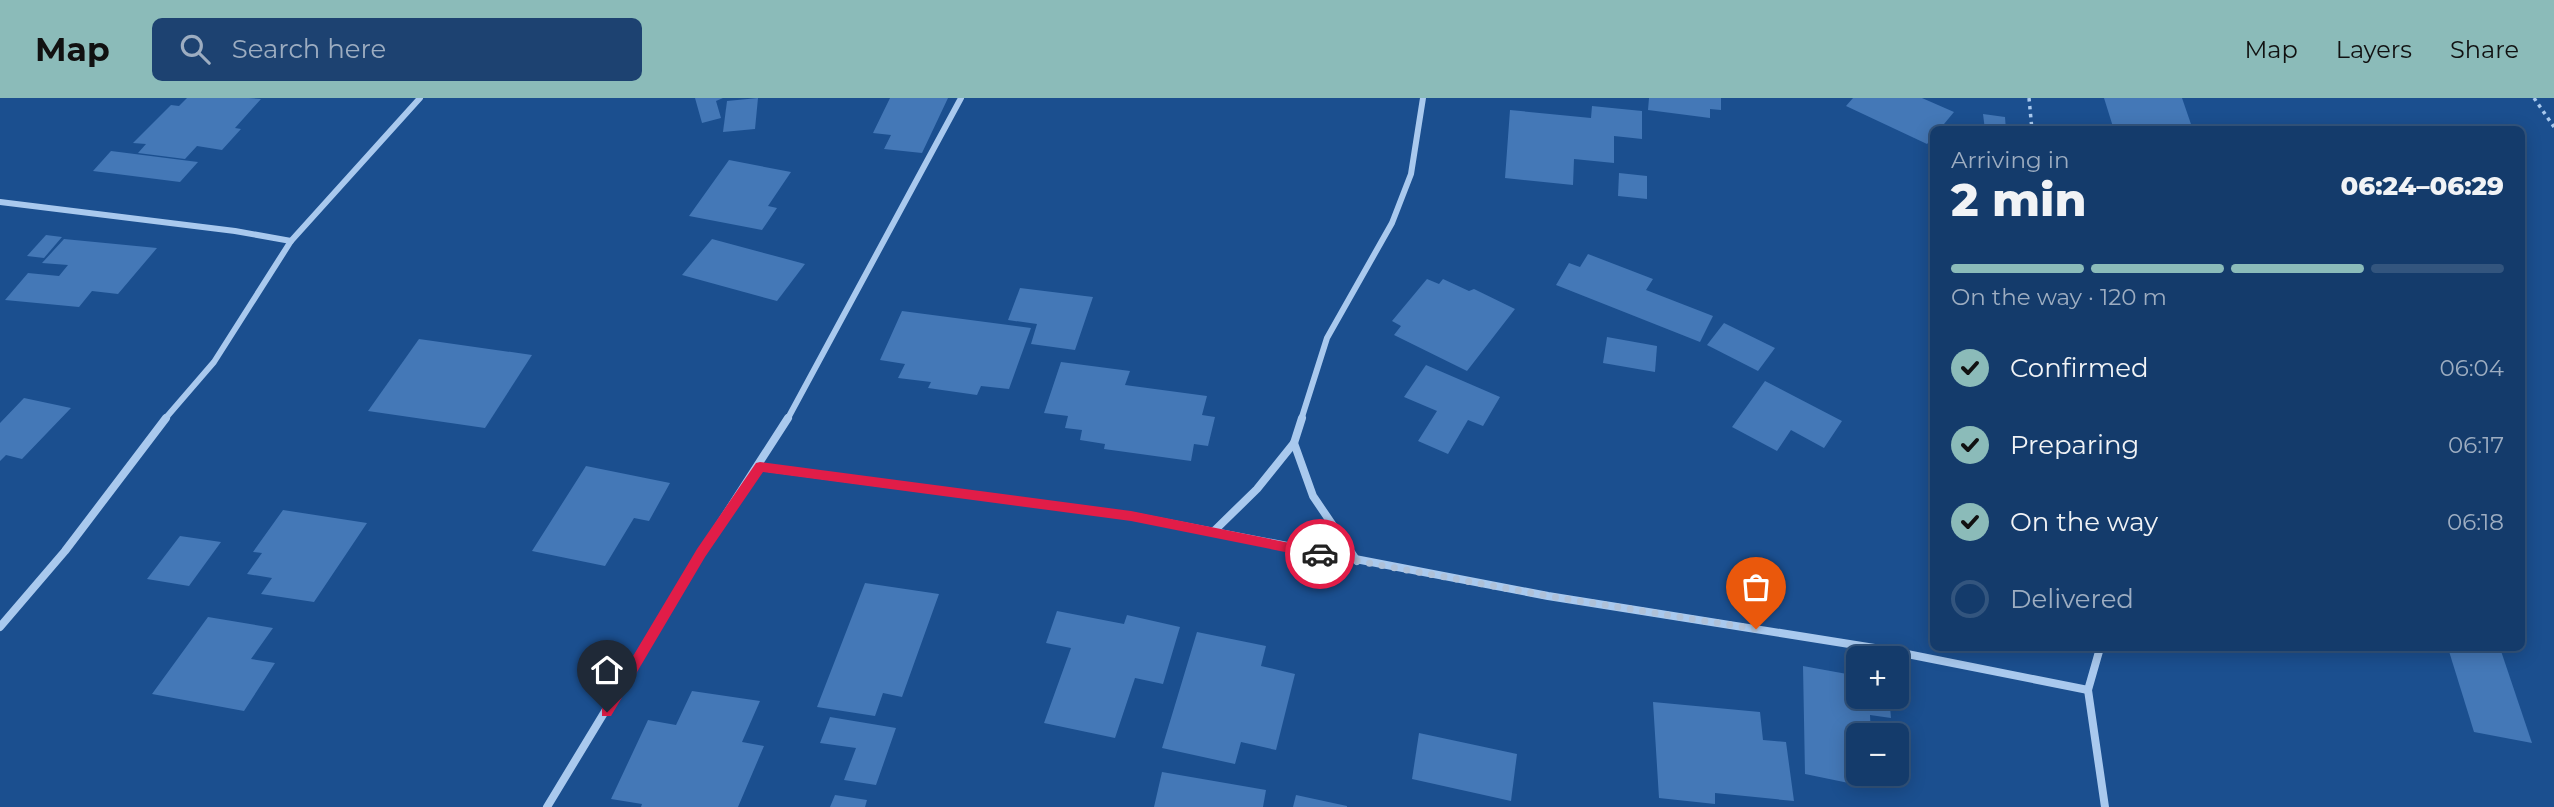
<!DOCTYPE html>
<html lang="en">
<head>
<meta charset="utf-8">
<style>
  :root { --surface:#143b6b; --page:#1d4271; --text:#f1f3f6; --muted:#9dadc1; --line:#33557e; --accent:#8bbbb9 }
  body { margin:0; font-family:Montserrat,sans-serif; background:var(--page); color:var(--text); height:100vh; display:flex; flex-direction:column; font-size:26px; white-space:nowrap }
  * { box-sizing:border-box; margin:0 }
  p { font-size:23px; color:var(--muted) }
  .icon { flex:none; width:38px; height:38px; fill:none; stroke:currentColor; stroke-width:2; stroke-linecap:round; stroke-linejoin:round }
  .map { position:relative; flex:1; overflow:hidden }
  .side { position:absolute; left:1930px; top:28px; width:595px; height:525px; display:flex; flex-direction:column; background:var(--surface); border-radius:10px; box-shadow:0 4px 18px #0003,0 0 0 2px var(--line) }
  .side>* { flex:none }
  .tools { position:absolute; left:1846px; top:548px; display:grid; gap:14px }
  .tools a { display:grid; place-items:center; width:63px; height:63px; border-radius:10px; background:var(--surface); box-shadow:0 4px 18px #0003,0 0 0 2px var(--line); font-size:35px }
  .pin { position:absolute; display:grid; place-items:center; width:60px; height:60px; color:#fff; margin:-72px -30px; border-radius:50% 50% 50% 0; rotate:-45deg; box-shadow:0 0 7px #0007 }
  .pin .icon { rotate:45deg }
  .courier { position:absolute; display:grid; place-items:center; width:70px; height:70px; margin:-35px; border:5px solid #e11d48; border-radius:50%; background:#fff; color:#222; box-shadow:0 2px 9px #0007 }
  .summary em { font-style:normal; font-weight:800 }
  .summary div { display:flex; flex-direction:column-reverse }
  .summary { display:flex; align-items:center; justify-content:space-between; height:119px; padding:0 21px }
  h1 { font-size:46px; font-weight:800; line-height:52px }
  .bar { display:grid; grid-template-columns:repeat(4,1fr); gap:10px 7px; align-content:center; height:84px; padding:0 21px }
  .bar i { height:9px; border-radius:5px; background:var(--line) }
  .bar .selected { background:var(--accent) }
  .bar p { grid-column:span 4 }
  ol { padding:0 21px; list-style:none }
  li { display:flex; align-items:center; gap:21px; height:77px }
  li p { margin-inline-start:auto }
  li .icon { padding:7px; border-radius:50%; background:var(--accent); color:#111; stroke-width:4 }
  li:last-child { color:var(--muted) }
  li i { width:38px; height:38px; border:4px solid var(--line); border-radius:50% }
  header { display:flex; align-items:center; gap:42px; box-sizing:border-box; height:98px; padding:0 35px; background:var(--accent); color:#111 }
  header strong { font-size:33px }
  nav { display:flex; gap:38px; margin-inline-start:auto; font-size:24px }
  .search { width:490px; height:63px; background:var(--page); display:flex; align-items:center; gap:18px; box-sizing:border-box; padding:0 24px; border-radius:10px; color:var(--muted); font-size:26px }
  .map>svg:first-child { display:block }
  .building { fill:#4478b7 }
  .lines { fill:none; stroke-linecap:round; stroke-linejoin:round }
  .path { stroke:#a9c9ee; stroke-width:3.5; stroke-dasharray:3.5 4.5; stroke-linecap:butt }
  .street-far1 { stroke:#a9c9ee; stroke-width:6 }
  .street { stroke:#a9c9ee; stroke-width:8 }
  .route { fill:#e11d48 }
  .done { stroke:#afc1d8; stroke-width:7; stroke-dasharray:0 12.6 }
</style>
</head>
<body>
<header>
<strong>Map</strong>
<div class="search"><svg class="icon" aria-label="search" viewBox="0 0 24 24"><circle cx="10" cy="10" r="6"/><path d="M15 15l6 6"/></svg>Search here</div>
<nav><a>Map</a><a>Layers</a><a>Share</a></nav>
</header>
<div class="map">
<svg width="2554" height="709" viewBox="0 0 2554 709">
  <rect width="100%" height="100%" fill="#1b4f8f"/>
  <g class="building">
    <polygon points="187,0 249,0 261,1 235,30 241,31 222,52 197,48 185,61 138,55 146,46 133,45 171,7 179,8"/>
    <polygon points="695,0 723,0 716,3 721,20 702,25"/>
    <polygon points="758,0 755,31 723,34 727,3"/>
    <polygon points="890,0 948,0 922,55 884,51 891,37 873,35"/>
    <polygon points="1649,0 1721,0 1721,12 1710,11 1710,20 1648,12"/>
    <polygon points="1853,0 1922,0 1954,14 1939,32 1934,32 1934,38 1927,46 1846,8"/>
    <polygon points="2104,0 2182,0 2193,32 2114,32"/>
    <polygon points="1592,8 1642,13 1642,41 1614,38 1614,65 1574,61 1573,87 1505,80 1510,12 1591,20"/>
    <polygon points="1983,16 2005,19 2006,32 1985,32"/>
    <polygon points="111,53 198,64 180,84 93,73"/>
    <polygon points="729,62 791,74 768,108 777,110 762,132 689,118"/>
    <polygon points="1619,75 1647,78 1647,101 1618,98"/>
    <polygon points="46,137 62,139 44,160 27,158"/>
    <polygon points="64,141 157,150 118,196 92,193 79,209 5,202 28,175 59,178 68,167 42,165"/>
    <polygon points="712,141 805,166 777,203 682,177"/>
    <polygon points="1588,156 1653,181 1646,192 1713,218 1700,244 1556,187 1569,165 1580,169"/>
    <polygon points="1427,181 1439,186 1443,181 1469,193 1474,191 1515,211 1467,273 1394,237 1401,228 1392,223"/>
    <polygon points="1020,190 1093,199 1075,252 1031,246 1037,226 1008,222"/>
    <polygon points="902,213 1031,230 1009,291 981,288 977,297 928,290 931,284 898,280 905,266 880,262"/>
    <polygon points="1724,225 1775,250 1758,273 1707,247"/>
    <polygon points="1607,239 1657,248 1655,274 1603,265"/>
    <polygon points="419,241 532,257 485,330 368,313"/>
    <polygon points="1061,264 1130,273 1125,287 1207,298 1202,317 1215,319 1208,348 1194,346 1191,363 1104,351 1105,346 1080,342 1082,332 1065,330 1068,318 1044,315"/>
    <polygon points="1426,267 1500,299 1483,328 1468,322 1448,356 1418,343 1437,313 1404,299"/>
    <polygon points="1765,283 1842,323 1824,350 1791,332 1777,353 1732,329"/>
    <polygon points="24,300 71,310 22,361 6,357 0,363 0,325"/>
    <polygon points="586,368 670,385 649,423 634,420 605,468 532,453"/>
    <polygon points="283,412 367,425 314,504 261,496 272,480 247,476 262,455 253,454"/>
    <polygon points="180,438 221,444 189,488 147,481"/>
    <polygon points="865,485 939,496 902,599 883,595 875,618 817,609"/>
    <polygon points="1057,513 1124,526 1127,517 1180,529 1163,586 1135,580 1115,640 1044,625 1071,550 1046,545"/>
    <polygon points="208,519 273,530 251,561 275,565 244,613 152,596"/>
    <polygon points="1197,534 1266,548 1261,568 1295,576 1276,652 1241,644 1235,666 1162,650"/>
    <polygon points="2448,550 2500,550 2532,645 2474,634"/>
    <polygon points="1803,568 1858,578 1858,598 1889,598 1891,620 1870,617 1871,637 1858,637 1858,676 1873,676 1873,690 1805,676"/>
    <polygon points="692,593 760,603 742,644 764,648 738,709 641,709 642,706 611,701 648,622 676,627"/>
    <polygon points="1653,604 1760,614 1763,642 1786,644 1794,703 1715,695 1715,706 1659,700"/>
    <polygon points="830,619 896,630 876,687 844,682 856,650 820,645"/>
    <polygon points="1419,635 1517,656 1511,703 1412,681"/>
    <polygon points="1162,674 1266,692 1263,709 1154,709"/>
    <polygon points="835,697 867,702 865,709 830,709"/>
    <polygon points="1296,697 1347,708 1347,709 1293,709"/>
  </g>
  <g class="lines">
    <g class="path">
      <polyline points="2029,0 2032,32"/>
      <polyline points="2534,0 2554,29"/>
    </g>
    <g class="street-far1">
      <polyline points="0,104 235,133 291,143"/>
      <polyline points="164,322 214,264 291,143 420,0"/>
      <polyline points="787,322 961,0"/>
      <polyline points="1301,322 1327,240 1392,125 1411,76 1423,0"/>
    </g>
    <g class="street">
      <polyline points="1302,320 1294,345 1313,398 1357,463"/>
      <polyline points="760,369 1131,418 1548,498 1887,552 2088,592"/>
      <polyline points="1213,434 1257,391 1294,345"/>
      <polyline points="0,529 65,453 166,320"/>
      <polyline points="2100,550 2088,592 2105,709"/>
      <polyline points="547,709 701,455 788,320"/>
    </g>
  </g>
  <polygon class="route" points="760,364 1131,413 1320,451 1326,456 1320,461 1131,423 763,374 705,459 611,618 602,618 602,610 697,451 756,365"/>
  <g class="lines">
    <polyline class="done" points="1320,456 1548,498 1756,531"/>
  </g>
</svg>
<div class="tools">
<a>+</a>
<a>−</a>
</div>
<div class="pin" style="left:1756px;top:531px;background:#ea580c"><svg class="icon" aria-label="bag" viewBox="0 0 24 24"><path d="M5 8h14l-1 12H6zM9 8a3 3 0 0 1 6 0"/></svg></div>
<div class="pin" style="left:607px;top:614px;background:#1f2937"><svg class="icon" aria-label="home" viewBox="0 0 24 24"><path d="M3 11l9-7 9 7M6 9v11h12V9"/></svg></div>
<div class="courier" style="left:1320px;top:456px"><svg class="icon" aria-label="car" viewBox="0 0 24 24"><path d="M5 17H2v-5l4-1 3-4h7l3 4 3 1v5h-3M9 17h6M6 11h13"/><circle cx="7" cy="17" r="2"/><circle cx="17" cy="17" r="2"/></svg></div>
<section class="side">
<div class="summary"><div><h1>2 min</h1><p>Arriving in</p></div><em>06:24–06:29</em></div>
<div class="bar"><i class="selected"></i><i class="selected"></i><i class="selected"></i><i></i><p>On the way · 120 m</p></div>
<ol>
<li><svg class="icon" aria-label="check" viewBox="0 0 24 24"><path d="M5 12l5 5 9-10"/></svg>Confirmed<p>06:04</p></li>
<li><svg class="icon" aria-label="check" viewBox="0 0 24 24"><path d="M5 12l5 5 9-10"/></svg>Preparing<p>06:17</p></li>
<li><svg class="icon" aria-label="check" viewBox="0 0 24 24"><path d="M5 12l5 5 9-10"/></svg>On the way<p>06:18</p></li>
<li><i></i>Delivered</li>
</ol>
</section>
</div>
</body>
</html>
